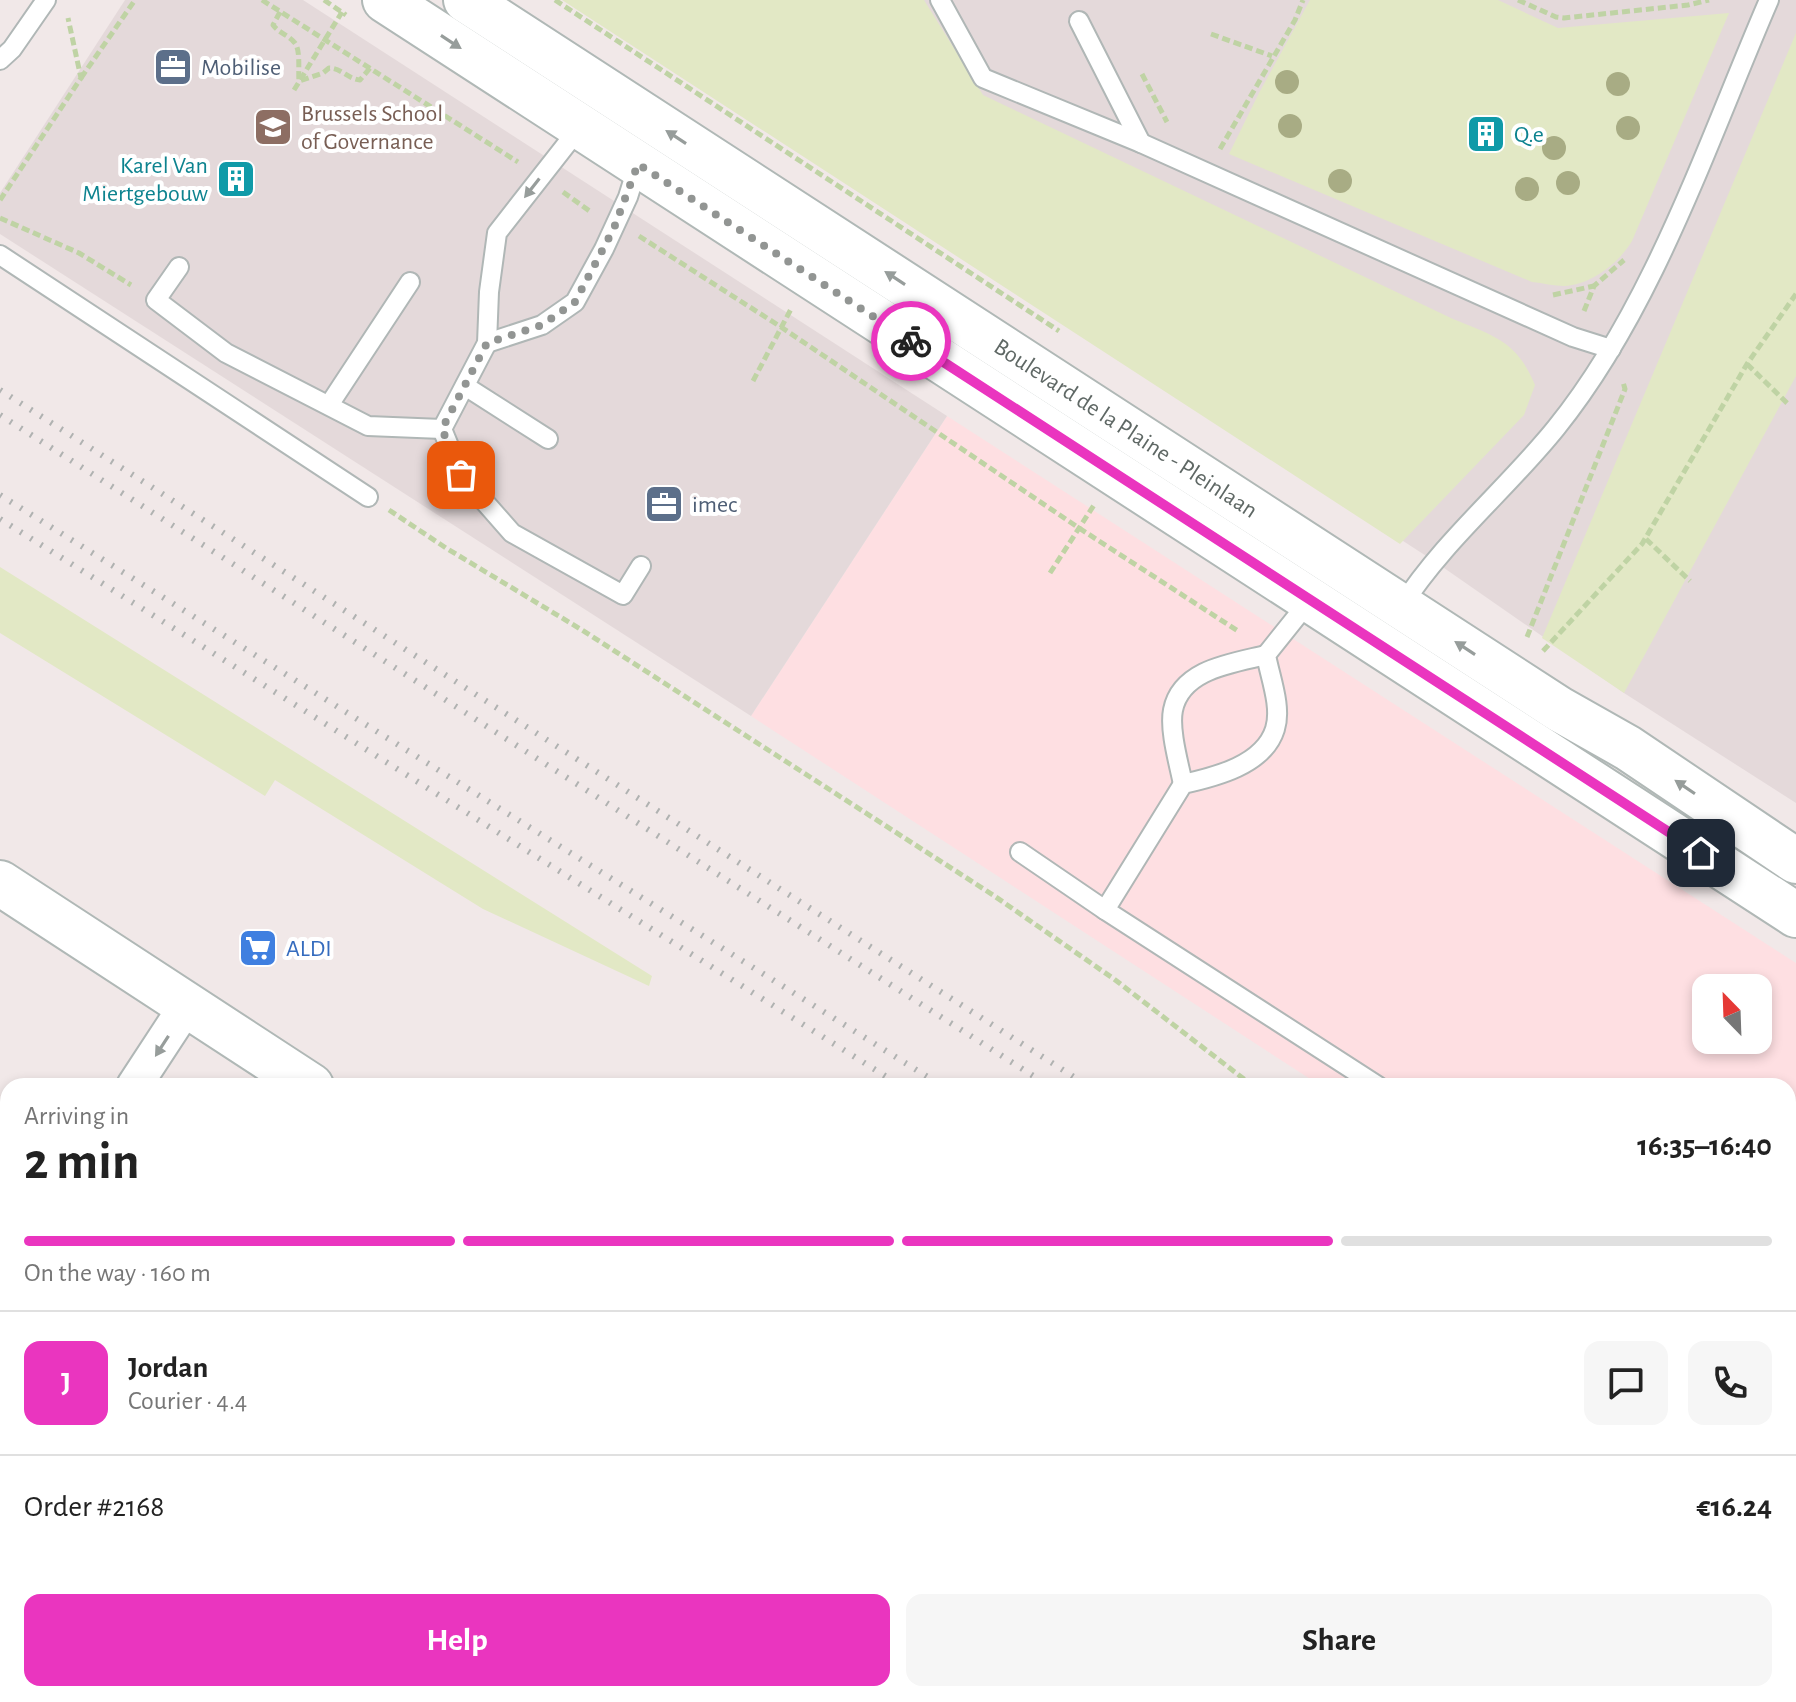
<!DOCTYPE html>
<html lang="en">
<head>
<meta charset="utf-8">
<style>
  :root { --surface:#fff; --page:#f6f6f6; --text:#222; --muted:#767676; --line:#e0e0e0; --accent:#ea35bf }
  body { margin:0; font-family:"Alegreya Sans",sans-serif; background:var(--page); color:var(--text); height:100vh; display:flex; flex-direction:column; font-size:30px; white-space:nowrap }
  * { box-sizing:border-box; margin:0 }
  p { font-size:26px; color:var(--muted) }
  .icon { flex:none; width:44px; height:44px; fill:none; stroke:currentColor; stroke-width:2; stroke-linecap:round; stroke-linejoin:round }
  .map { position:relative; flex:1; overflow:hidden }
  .details { position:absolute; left:0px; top:1078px; width:1796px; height:624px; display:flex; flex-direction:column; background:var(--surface); border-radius:24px 24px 0 0; box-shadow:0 4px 12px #0003 }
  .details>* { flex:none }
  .needle { width:52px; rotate:337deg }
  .controls { position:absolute; left:1692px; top:974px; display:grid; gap:16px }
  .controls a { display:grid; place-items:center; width:80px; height:80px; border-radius:16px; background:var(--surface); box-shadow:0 4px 12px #0003; font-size:40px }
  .pin { position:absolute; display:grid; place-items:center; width:68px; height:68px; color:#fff; margin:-34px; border-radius:16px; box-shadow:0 4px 12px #0006 }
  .courier { position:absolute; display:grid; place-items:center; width:80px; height:80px; margin:-40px; border:6px solid #ea35bf; border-radius:50%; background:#fff; color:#222; box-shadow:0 2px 10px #0007 }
  .headline em { font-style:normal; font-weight:600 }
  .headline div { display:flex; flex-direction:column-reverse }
  .headline { display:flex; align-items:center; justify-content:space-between; height:136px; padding:0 24px }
  h1 { font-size:52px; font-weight:600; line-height:60px }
  .bar { display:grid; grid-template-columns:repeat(4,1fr); gap:12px 8px; align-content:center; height:96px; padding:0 24px }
  .bar i { height:10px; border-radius:6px; background:var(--line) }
  .bar .selected { background:var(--accent) }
  .bar p { grid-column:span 4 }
  .line { display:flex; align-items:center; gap:20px; padding:0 24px; border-top:2px solid var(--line) }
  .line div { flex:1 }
  .round { display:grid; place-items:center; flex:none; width:84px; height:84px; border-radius:16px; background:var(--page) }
  .cta { display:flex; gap:16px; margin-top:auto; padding:16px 24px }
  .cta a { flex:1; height:92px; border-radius:16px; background:var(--accent); color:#fff; font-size:32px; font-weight:600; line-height:92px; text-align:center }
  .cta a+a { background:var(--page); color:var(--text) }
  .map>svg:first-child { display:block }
  .commercial { fill:#fedfe2; fill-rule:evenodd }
  .education { fill:#e4d9da }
  .green { fill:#e2e8c5 }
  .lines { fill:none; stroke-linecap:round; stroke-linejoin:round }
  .lane-casing { stroke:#b0b7b6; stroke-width:22 }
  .street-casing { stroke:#b0b7b6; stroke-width:38 }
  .secondary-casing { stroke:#b0b8b6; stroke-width:48 }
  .path { stroke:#bfd3a4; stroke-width:5; stroke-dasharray:8 4; stroke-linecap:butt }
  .lane { stroke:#fff; stroke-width:18 }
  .street { stroke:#fff; stroke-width:34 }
  .secondary { stroke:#fff; stroke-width:44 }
  .rail { stroke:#b0b2b1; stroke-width:6; stroke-dasharray:2 10; stroke-linecap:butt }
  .tree { fill:#a8ac84 }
  .oneway { fill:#979d9b }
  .done { stroke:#929593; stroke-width:8; stroke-dasharray:0 14.4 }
  .route { stroke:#ea35bf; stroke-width:10 }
  .labels { text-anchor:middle; stroke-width:8; stroke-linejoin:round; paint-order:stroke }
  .service-label { font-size:24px; fill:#4e5e75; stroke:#fff; text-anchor:start }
  .education-label { font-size:24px; fill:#785e54; stroke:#fff; text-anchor:start }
  .culture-label { font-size:24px; fill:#0d838f; stroke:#fff; text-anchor:start }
  .street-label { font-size:24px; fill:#5f6865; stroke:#fff }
  .shop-label { font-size:24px; fill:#366cbe; stroke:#fff; text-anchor:start }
</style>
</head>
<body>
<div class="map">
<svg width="1796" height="1702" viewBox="0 0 1796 1702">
  <rect width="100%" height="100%" fill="#f1e8e8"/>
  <path class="commercial" d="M947,416L1796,963V1394L1788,1388V1086H1321L751,716ZM1706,988H1758V1040H1706Z"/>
  <g class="education">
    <polygon points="125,0 303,0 947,416 751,716 0,234 0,193"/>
    <polygon points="567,0 1796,0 1796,803 1624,693 1434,561"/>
  </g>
  <g class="green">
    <path d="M562,0H924L983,95L1453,319C1494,336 1517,341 1535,385L1524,415L1400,544Z"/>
    <path d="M1310,0H1498L1558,28L1729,13L1632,241C1619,263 1591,285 1564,286C1554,286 1543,283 1532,282L1229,154L1259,93Z"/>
    <polygon points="1796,33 1796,376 1624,693 1542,638"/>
    <polygon points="0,567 652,976 649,986 483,909 275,780 265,796 0,633"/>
  </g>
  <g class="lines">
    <defs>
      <g id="lane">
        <polyline points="940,0 983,78 1141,143 1573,337 1611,349"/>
        <polyline points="1079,21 1141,143"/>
        <polyline points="0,60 12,49 46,0"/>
        <polyline points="580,127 497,233 489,292 487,343 442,429 461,475 512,533 623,595 641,566"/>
        <polyline points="0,255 368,497"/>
        <polyline points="179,267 156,300 226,353 368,426 442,429"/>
        <polyline points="487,343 542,325 575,302 604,249 628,197 638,165"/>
        <polyline points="465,386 548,439"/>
        <polyline points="329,405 410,282"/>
        <path d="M1310,600L1266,655C1270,677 1282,707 1275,729C1264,765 1215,777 1183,784L1105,910L1378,1086"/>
        <path d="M1401,607C1444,540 1506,490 1556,428C1653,308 1708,141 1769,0"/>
        <path d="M1183,784C1179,764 1169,730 1173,710C1181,669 1233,663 1266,655"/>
        <polyline points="1020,852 1105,910"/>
        <polyline points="1788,1352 1796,1357"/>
        <polyline points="159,1702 164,1694"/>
      </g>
      <g id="street">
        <polyline points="134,1086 187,1005"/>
        <polyline points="0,1277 8,1266"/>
        <polyline points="0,1612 8,1618"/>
        <polyline points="115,1694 126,1702"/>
      </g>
      <g id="secondary">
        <polyline points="385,0 1796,915"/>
        <polyline points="466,0 1559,709 1628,748 1796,861"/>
        <polyline points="0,883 311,1086"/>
        <polyline points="1173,1694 1182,1702"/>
      </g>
    </defs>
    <use href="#lane" class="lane-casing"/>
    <use href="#street" class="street-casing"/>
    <use href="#secondary" class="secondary-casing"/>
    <g class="path">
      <polyline points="262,0 518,162"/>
      <polyline points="324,0 346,15"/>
      <polyline points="555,0 1059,331"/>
      <polyline points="1518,0 1556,17 1564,18 1688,5 1709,0"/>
      <path d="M280,12L273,25C279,33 288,35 294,42C301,48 298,71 299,81L323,73L329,68C341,68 348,79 360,80L370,68"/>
      <polyline points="1211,34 1272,56"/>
      <polyline points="1142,74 1167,122"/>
      <polyline points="81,78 135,0"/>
      <polyline points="294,90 342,12"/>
      <polyline points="1220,149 1295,20 1303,0"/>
      <polyline points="563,192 591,212"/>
      <polyline points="0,200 81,78 68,18"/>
      <polyline points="0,218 79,253 131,285"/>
      <polyline points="639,236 781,327 1079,528 1238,631"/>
      <polyline points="1553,295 1594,286"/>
      <polyline points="1584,311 1594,286 1624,260"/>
      <polyline points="1747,364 1788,404"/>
      <polyline points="753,381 791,309"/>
      <polyline points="389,510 446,548 582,630 993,895 1114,979 1253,1086"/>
      <polyline points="1646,539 1690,581"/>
      <polyline points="1050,573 1094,505"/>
      <polyline points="1527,637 1625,389 1623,382"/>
      <polyline points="1543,651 1642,544 1747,364 1796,294"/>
      <polyline points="1788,1145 1796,1135"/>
      <polyline points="1788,1427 1796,1432"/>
    </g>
    <use href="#lane" class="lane"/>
    <use href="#street" class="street"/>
    <use href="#secondary" class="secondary"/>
    <g class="rail">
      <polyline points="0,390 1088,1086"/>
      <polyline points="0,415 1049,1086"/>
      <polyline points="0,495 942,1086"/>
      <polyline points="0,519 901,1086"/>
      <polyline points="1788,1514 1796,1519"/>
      <polyline points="1788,1540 1796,1545"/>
      <polyline points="1788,1574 1796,1579"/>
      <polyline points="1788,1619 1796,1624"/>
      <polyline points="1788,1643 1796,1649"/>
    </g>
  </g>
  <g class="tree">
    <circle cx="1287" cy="82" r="12"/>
    <circle cx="1618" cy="84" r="12"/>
    <circle cx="1290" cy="126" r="12"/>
    <circle cx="1628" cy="128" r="12"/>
    <circle cx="1554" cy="148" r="12"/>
    <circle cx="1340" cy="181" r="12"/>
    <circle cx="1568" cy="183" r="12"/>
    <circle cx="1527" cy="189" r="12"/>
  </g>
  <defs><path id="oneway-solid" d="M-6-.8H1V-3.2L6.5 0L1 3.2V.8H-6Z" transform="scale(2)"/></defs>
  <g class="oneway">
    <use href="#oneway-solid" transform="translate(451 42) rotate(33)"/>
    <use href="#oneway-solid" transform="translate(676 137) rotate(-147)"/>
    <use href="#oneway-solid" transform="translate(532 188) rotate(128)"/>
    <use href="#oneway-solid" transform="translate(895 278) rotate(-147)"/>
    <use href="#oneway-solid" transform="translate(1465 648) rotate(-147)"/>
    <use href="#oneway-solid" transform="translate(1685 787) rotate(-146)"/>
    <use href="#oneway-solid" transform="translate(162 1046) rotate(123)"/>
  </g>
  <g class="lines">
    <polyline class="done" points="461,475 442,429 487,343 542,325 575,302 614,228 638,164 911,341"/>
    <polyline class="route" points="911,341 1701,853"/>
  </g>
  <defs>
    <symbol id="office-square" viewBox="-11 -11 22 22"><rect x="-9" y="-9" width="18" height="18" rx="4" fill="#5c6f8a" stroke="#fff"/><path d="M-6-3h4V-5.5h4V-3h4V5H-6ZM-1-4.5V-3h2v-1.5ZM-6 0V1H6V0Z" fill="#fff"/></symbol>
    <symbol id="university-square" viewBox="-11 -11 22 22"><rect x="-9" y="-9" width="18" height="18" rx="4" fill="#8d6e63" stroke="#fff"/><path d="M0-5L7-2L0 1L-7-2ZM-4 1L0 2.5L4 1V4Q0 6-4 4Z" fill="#fff"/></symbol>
    <symbol id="building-square" viewBox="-11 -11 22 22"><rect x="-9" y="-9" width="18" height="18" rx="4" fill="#0f9aa8" stroke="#fff"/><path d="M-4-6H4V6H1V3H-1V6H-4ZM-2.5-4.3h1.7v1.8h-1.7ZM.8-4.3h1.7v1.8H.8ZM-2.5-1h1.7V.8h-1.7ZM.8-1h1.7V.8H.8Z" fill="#fff"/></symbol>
    <symbol id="supermarket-square" viewBox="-11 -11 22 22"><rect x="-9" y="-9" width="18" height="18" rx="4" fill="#3f7fe0" stroke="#fff"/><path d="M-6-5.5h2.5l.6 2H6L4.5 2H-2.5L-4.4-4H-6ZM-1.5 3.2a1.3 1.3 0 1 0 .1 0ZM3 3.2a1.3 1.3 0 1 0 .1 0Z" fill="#fff"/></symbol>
  </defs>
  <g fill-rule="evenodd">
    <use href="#office-square" x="151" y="45" width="44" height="44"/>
    <use href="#university-square" x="251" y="105" width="44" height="44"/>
    <use href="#building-square" x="1464" y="112" width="44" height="44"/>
    <use href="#building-square" x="214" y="157" width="44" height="44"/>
    <use href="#office-square" x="642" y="482" width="44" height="44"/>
    <use href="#supermarket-square" x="236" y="926" width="44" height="44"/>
  </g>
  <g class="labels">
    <g class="service-label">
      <text x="201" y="75">Mobilise</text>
      <text x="692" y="512">imec</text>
    </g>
    <g class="education-label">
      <text x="301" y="121">Brussels School<tspan x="301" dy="28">of Governance</tspan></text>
    </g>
    <g class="culture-label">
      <text x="1514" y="142">Q.e</text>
      <text x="208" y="173" text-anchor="end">Karel Van<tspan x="208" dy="28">Miertgebouw</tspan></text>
    </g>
    <g class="street-label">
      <text transform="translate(1126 428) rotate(33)" y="8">Boulevard de la Plaine - Pleinlaan</text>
    </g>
    <g class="shop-label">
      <text x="286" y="956">ALDI</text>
    </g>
  </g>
</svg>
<div class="controls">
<a><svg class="needle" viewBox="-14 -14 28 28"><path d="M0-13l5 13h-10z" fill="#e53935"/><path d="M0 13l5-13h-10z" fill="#767676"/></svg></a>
</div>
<div class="pin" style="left:461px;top:475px;background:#ea580c"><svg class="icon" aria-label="bag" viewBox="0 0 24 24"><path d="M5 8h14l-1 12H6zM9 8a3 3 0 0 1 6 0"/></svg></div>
<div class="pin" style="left:1701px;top:853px;background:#1f2937"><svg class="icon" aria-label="home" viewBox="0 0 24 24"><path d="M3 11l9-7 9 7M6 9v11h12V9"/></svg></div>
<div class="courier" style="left:911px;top:341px"><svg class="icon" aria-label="bike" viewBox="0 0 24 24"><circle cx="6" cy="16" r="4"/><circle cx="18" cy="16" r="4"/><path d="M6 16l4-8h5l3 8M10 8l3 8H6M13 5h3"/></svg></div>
<section class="details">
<div class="headline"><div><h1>2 min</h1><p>Arriving in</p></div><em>16:35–16:40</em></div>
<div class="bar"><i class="selected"></i><i class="selected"></i><i class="selected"></i><i></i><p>On the way · 160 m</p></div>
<div class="line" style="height:144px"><b class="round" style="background:var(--accent);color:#fff">J</b><div><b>Jordan</b><p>Courier · 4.4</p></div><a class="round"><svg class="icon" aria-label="chat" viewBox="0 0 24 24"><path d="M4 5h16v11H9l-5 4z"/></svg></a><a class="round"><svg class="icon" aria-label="phone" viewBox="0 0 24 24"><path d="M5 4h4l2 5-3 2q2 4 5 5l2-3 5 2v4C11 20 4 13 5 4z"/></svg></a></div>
<div class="line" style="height:104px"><div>Order #2168</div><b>€16.24</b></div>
<div class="cta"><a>Help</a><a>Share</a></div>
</section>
</div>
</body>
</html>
